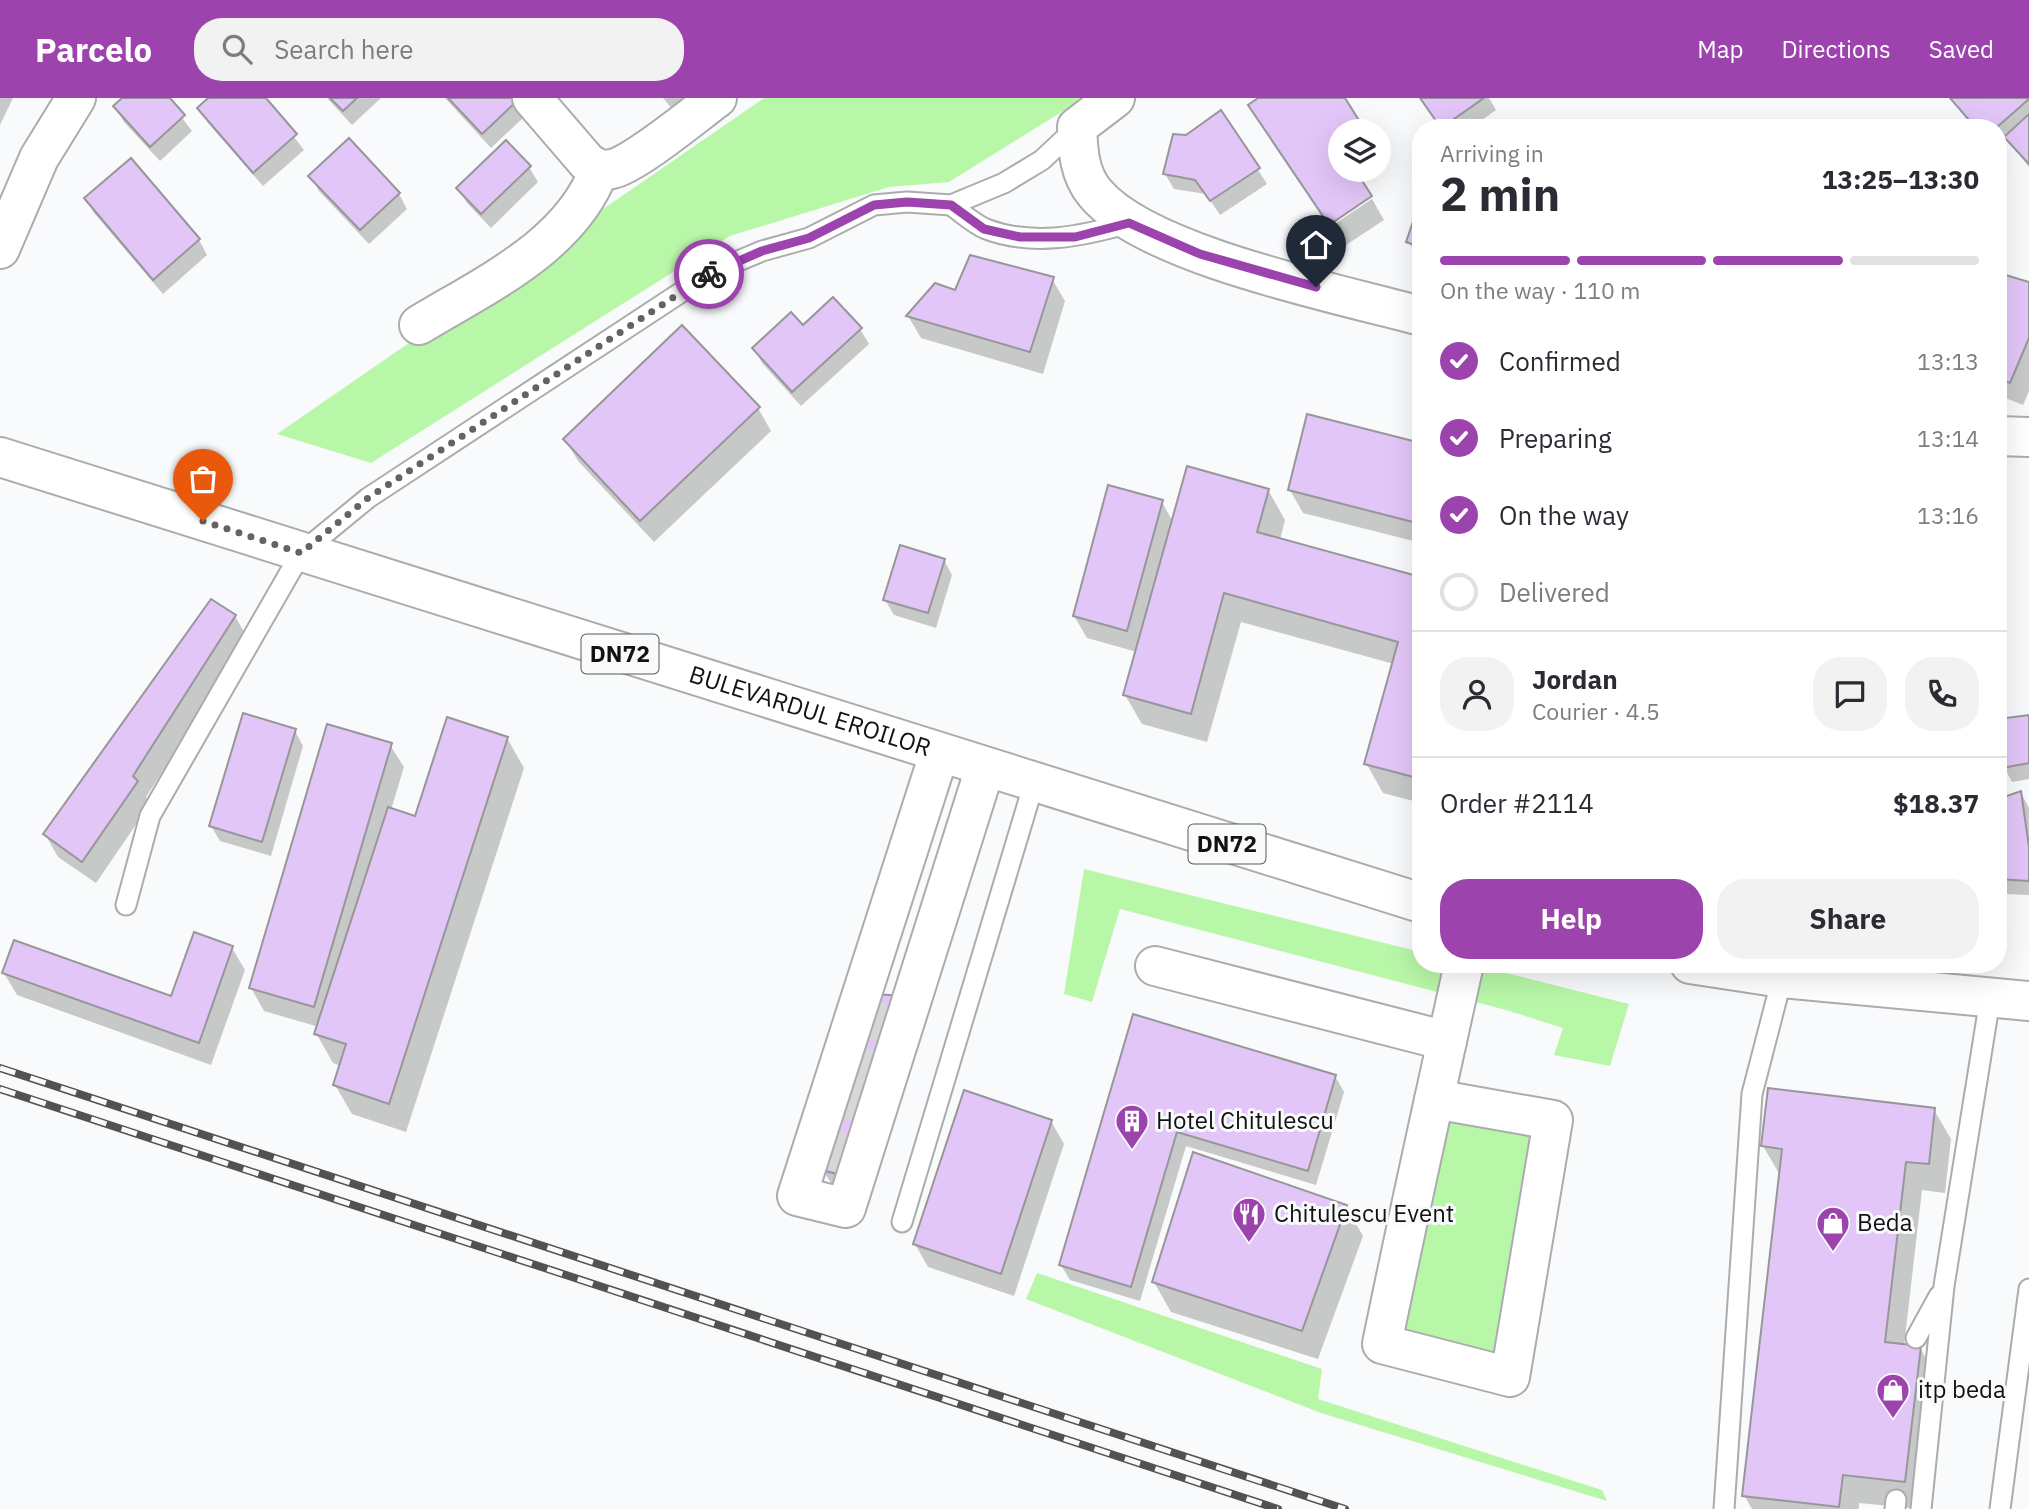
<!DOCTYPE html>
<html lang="en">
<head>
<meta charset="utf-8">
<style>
  :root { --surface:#fff; --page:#f2f2f3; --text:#2b2b33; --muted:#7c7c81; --line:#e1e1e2; --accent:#9c43ae }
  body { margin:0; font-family:"IBM Plex Sans",sans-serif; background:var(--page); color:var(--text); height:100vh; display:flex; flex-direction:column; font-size:26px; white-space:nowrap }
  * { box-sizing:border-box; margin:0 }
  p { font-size:23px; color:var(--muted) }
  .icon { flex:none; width:38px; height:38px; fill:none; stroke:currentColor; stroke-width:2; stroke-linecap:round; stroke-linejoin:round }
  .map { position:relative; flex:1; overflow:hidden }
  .sheet { position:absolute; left:1412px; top:21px; width:595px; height:854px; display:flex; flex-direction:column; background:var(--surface); border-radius:28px; box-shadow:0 7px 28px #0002 }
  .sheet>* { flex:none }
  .fabs { position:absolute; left:1328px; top:21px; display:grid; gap:14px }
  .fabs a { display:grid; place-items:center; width:63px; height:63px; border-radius:50%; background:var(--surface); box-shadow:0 7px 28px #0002; font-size:35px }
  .pin { position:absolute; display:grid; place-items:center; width:60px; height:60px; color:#fff; margin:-72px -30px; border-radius:50% 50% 50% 0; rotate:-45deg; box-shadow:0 0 7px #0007 }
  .pin .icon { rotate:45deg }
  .courier { position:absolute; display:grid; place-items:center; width:70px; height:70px; margin:-35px; border:5px solid #9c43ae; border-radius:50%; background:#fff; color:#222; box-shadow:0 2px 9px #0007 }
  .head em { font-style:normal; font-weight:700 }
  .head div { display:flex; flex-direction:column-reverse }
  .head { display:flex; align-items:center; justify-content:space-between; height:119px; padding:0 28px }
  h1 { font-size:46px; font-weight:700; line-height:52px }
  .bar { display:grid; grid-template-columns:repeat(4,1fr); gap:10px 7px; align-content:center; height:84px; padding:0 28px }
  .bar i { height:9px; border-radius:5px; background:var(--line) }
  .bar .current { background:var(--accent) }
  .bar p { grid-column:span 4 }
  .line { display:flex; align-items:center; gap:18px; padding:0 28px; border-top:2px solid var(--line) }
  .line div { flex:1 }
  .round { display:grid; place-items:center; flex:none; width:74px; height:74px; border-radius:28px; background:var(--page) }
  ol { padding:0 28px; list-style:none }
  li { display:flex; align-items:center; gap:21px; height:77px }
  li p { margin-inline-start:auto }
  li .icon { padding:7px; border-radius:50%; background:var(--accent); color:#fff; stroke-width:4 }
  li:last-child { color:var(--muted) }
  li i { width:38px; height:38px; border:4px solid var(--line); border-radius:50% }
  .cta { display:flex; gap:14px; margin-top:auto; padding:14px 28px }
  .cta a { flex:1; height:80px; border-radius:28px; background:var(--accent); color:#fff; font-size:28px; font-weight:700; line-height:80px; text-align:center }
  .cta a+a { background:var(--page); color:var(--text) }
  header { display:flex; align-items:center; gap:42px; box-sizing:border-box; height:98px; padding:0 35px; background:var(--accent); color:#fff }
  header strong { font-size:33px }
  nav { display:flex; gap:38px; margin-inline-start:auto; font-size:24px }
  .search { width:490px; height:63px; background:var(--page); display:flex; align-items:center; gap:18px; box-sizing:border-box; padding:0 24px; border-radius:28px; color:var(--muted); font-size:26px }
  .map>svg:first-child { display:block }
  .green { fill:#b9f7a8 }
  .shadow { fill:#0003 }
  .building { fill:#e2c6f8; stroke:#979698; stroke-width:2 }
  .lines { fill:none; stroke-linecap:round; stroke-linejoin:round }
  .street-tunnel { stroke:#d6d7d8; stroke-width:38; stroke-dasharray:38 19; stroke-linecap:butt }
  .lane-casing { stroke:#abacad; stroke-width:23 }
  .street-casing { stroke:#abacad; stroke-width:42 }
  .primary-casing { stroke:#abacad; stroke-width:42 }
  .lane { stroke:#fff; stroke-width:19 }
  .street { stroke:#fff; stroke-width:38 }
  .primary { stroke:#fff; stroke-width:38 }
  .rail-casing { stroke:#525253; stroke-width:8 }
  .rail { stroke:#f9fafb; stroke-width:5; stroke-dasharray:16; stroke-linecap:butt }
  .done { stroke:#636364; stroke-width:7; stroke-dasharray:0 12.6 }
  .route { stroke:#9c43ae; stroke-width:9 }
  .labels { text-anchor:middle; stroke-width:6; stroke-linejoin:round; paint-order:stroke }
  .shield { fill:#f9fafb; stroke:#575858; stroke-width:2 }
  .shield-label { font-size:23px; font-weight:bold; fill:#121212 }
  .street-label { font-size:24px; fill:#121212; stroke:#f9fafb }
  .poi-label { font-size:24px; fill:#121212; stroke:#f9fafb; text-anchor:start }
</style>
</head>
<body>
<header>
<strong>Parcelo</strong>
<div class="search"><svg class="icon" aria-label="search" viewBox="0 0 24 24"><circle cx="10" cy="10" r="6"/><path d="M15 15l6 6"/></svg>Search here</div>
<nav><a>Map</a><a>Directions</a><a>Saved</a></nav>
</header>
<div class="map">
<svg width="2029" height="1411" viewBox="0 0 2029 1411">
  <rect width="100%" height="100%" fill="#f9fafb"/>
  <g class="green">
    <polygon points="764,0 1084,0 949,84 889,89 730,138 371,365 277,336"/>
    <polygon points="1084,771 1421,854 1421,866 1470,866 1629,906 1610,968 1554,957 1563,930 1506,912 1120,811 1092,904 1064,896"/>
    <polygon points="1449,1017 1538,1037 1494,1258 1401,1233"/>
    <polygon points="1037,1175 1322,1271 1318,1301 1602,1392 1607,1403 1321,1315 1026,1201"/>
  </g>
  <g class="shadow">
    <polygon points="0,0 13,0 0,27"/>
    <polygon points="125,0 167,0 192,33 160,63 124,24 115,9"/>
    <polygon points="211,0 264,0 304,52 263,88 208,25 199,10"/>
    <polygon points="327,0 381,0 352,27"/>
    <polygon points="445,0 514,0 525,18 491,50"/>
    <polygon points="663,0 713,0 683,24"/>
    <polygon points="1261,0 1343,0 1364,33 1340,33 1340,72 1352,72 1370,98 1328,126 1263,30"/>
    <polygon points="1420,0 1489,0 1496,12 1471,30 1441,30"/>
    <polygon points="1951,0 2029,0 2029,69 2008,42 1998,50 1998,30 1973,30"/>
    <polygon points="1221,14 1267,86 1220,117 1206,96 1174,91 1165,76 1186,39"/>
    <polygon points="130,62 199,142 207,157 163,196 94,115 86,100"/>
    <polygon points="529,69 538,84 491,130 467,105 458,90"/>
    <polygon points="311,78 399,96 407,111 369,146 319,93"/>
    <polygon points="1372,101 1384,122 1343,149 1330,129"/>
    <polygon points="1421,106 1421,160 1408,144"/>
    <polygon points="1998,177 2029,186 2029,293 2023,307 1998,297"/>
    <polygon points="1052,181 1065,203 1043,276 921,240 908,218"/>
    <polygon points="803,230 860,231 869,246 801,308 762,265 754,250"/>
    <polygon points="758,310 771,333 654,444 578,363 565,341"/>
    <polygon points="1421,346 1421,445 1303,415 1290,392"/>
    <polygon points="1268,392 1285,422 1280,442 1421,481 1421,705 1383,695 1366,665 1394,566 1241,524 1207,644 1142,626 1125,597 1137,554 1087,540 1074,518 1162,404 1173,424"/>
    <polygon points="944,462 952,477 936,530 894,517 885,502"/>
    <polygon points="235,518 248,541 146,699 150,706 96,785 58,759 45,736"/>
    <polygon points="2029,618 2029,681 2012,684 2004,669 1998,623"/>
    <polygon points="295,633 303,648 271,758 220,743 211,728"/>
    <polygon points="507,640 524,670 406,1034 352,1016 335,987 341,968 333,965 316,935 319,929 264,913 251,890 390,647 404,669 391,712 416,720"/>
    <polygon points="2021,695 2029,710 2029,797 2007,796 1999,781"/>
    <polygon points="232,850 245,872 211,967 17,897 4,875 172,900"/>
    <polygon points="876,898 857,1093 832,1087 823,1072"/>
    <polygon points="1135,919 1335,978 1344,994 1316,1087 1186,1048 1140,1203 1070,1182 1061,1167"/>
    <polygon points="1934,1012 1951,1041 1945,1095 1922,1092 1904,1248 1920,1250 1937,1279 1922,1411 1859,1405 1859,1411 1752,1411 1744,1397 1780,1077 1763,1048"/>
    <polygon points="1051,1023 1064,1046 1014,1198 928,1169 915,1146"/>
    <polygon points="1346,1109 1363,1138 1318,1261 1171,1214 1154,1184"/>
  </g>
  <g class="building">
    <polygon points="122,0 170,0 185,17 150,49 113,8"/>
    <polygon points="208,0 266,0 297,36 253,75 197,10"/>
    <polygon points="330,0 357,0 343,13"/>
    <polygon points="448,0 516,0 518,2 482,36"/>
    <polygon points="1258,0 1345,0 1360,24 1346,33 1340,33 1334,41 1340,51 1340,72 1355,72 1372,98 1329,127 1248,7"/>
    <polygon points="1420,0 1484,0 1441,30"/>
    <polygon points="1950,0 2029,0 2029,1 1996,30 1976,30"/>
    <polygon points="1221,12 1260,70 1210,103 1195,82 1163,76 1173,36 1186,37"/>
    <polygon points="2029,16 2029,66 2004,39"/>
    <polygon points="349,40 400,95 360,132 308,78"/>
    <polygon points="506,42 531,68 481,116 456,90"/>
    <polygon points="131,60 200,141 153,182 84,100"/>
    <polygon points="1421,100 1421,149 1406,144"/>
    <polygon points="970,157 1054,179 1030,254 906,218 935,185 955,192"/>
    <polygon points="1999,175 2029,184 2029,240 2010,285 1998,280"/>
    <polygon points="833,199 862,230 792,294 752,250 791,214 803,227"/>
    <polygon points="682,227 760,309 640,423 563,341"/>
    <polygon points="1307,316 1421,345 1421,392 1413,424 1288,392"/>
    <polygon points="1187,368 1269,391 1257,434 1421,479 1421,681 1364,666 1398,544 1224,495 1191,616 1123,597"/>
    <polygon points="1108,387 1163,402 1127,533 1073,518"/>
    <polygon points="900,447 945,461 928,515 883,502"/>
    <polygon points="211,501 236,517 133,678 138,683 82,764 43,736"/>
    <polygon points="243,615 296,631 262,744 209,728"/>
    <polygon points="2029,617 2029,665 2002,670 1998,621"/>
    <polygon points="447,619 508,639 389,1006 333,987 346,946 314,936 388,709 415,718"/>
    <polygon points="327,626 392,645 314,909 249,890"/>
    <polygon points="2021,693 2029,749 2029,783 1998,781 1998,701"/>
    <polygon points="194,834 233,848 199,945 2,875 14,842 171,898"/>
    <polygon points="875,896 903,898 848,1079 822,1072"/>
    <polygon points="1133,916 1336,977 1308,1073 1177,1034 1131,1189 1059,1167"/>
    <polygon points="1768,990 1935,1010 1929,1066 1906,1064 1885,1244 1921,1248 1905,1384 1843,1377 1839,1409 1742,1398 1782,1051 1761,1048"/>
    <polygon points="964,992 1052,1022 1001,1176 913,1146"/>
    <polygon points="1193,1054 1347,1107 1302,1233 1152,1184"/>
  </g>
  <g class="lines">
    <g class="street-tunnel">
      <polyline points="856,915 902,934"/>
      <polyline points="841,961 888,977"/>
      <polyline points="830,995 878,1012"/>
      <polyline points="814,1045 862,1062"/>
    </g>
    <defs>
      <g id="lane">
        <path d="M951,107C962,115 974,126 986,131C1033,149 1083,138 1129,125"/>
        <polyline points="126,807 150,718 301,455 368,400 712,174 762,153 809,140 874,107 907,104 951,107 1004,85 1042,62 1076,30"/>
        <polyline points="902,1124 1034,685"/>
        <polyline points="1916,1240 1939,1198"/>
        <polyline points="1724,1411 1752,996 1782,880"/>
        <polyline points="1895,1411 1896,1402"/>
        <polyline points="1921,1411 1944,1188 1990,901"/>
        <polyline points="2000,1411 2029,1191"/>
      </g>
      <g id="street">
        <path d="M532,0L587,64C596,70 601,73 612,71C635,66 695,16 717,0"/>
        <path d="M1115,0L1077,29C1078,52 1079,76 1095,95C1146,157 1340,196 1421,218"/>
        <polyline points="0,151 39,60 76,0"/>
        <path d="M419,227C485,187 571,148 599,72"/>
        <polyline points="1998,338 2029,339"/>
        <polyline points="939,656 797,1098 846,1110 985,670"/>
        <polyline points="1155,868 1447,943"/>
        <path d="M1434,1001L1553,1022L1510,1279L1382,1246C1408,1119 1436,992 1464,866"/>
      </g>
      <g id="primary">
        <path id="s1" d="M0,359L1421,805"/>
        <polyline points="1690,866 1782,880 2029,903"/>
      </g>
    </defs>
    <use href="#lane" class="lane-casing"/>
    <use href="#street" class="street-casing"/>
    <use href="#primary" class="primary-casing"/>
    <use href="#lane" class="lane"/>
    <use href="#street" class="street"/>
    <use href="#primary" class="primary"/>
    <defs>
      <g id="rail">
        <polyline points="0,970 1345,1411"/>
        <polyline points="0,991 1278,1411"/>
      </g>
    </defs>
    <use href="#rail" class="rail-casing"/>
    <use href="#rail" class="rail"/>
  </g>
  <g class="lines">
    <polyline class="done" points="203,423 301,455 368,400 709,176"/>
    <polyline class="route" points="709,176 762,153 809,140 874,107 907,104 951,107 984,131 1020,139 1075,139 1129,125 1200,156 1316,189"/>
  </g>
  <defs>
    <symbol id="building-pin" viewBox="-11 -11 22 30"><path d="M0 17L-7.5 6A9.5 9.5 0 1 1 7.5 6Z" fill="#9c43ae" stroke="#f9fafb"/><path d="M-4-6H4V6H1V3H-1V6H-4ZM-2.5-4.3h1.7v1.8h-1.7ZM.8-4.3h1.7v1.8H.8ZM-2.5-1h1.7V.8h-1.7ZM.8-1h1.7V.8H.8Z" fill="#fff"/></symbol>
    <symbol id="restaurant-pin" viewBox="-11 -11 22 30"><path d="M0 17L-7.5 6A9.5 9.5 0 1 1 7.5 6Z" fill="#9c43ae" stroke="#f9fafb"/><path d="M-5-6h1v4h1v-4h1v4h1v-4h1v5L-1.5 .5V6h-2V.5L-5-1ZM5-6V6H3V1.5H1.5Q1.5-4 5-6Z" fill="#fff"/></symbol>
    <symbol id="shop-pin" viewBox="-11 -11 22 30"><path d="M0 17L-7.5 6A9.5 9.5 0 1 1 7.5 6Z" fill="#9c43ae" stroke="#f9fafb"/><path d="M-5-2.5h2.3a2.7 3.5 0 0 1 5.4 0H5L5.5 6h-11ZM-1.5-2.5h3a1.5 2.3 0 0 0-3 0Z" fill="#fff"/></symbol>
  </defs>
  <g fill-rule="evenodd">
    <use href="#building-pin" x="1113" y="1004" width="38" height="52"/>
    <use href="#restaurant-pin" x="1230" y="1097" width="38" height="52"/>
    <use href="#shop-pin" x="1814" y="1106" width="38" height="52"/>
    <use href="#shop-pin" x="1874" y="1273" width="38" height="52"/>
  </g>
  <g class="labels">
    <g class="shield">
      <rect x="581.5" y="536.5" width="77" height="39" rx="5"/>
      <rect x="1188.5" y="726.5" width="77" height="39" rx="5"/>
    </g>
    <g class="shield-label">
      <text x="620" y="564">DN72</text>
      <text x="1227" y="754">DN72</text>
    </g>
    <g class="street-label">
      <text dy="8" stroke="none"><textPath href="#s1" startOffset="849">BULEVARDUL EROILOR</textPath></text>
    </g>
    <g class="poi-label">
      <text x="1156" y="1031">Hotel Chitulescu</text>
      <text x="1274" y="1124">Chitulescu Event</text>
      <text x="1857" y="1133">Beda</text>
      <text x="1918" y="1300">itp beda</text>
    </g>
  </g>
</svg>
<div class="fabs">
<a><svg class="icon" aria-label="layers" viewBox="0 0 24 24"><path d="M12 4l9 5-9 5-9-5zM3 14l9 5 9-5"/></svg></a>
</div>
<div class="pin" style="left:203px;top:423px;background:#ea580c"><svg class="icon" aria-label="bag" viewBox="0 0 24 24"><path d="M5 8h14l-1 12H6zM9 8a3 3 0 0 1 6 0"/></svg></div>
<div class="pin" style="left:1316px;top:189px;background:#1f2937"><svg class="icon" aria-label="home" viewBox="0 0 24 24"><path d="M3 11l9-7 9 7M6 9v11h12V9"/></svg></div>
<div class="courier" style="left:709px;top:176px"><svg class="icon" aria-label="bike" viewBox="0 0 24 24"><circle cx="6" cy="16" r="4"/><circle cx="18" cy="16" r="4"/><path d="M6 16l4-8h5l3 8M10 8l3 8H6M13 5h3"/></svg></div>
<section class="sheet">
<div class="head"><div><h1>2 min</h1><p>Arriving in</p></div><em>13:25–13:30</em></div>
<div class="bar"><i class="current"></i><i class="current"></i><i class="current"></i><i></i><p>On the way · 110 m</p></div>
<ol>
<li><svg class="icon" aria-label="check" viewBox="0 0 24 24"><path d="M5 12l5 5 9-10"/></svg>Confirmed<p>13:13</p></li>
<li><svg class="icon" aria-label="check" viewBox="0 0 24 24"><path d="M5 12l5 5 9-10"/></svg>Preparing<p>13:14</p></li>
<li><svg class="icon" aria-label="check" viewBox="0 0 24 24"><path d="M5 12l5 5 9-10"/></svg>On the way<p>13:16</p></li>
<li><i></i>Delivered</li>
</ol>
<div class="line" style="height:126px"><a class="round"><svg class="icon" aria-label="person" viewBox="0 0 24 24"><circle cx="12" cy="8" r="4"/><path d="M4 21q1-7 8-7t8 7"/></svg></a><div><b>Jordan</b><p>Courier · 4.5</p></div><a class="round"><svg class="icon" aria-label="chat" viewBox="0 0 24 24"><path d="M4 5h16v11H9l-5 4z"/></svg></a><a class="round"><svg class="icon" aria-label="phone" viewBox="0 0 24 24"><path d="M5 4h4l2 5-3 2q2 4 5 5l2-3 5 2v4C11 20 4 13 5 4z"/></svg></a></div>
<div class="line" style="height:91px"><div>Order #2114</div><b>$18.37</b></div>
<div class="cta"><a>Help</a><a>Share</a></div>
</section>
</div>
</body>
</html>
